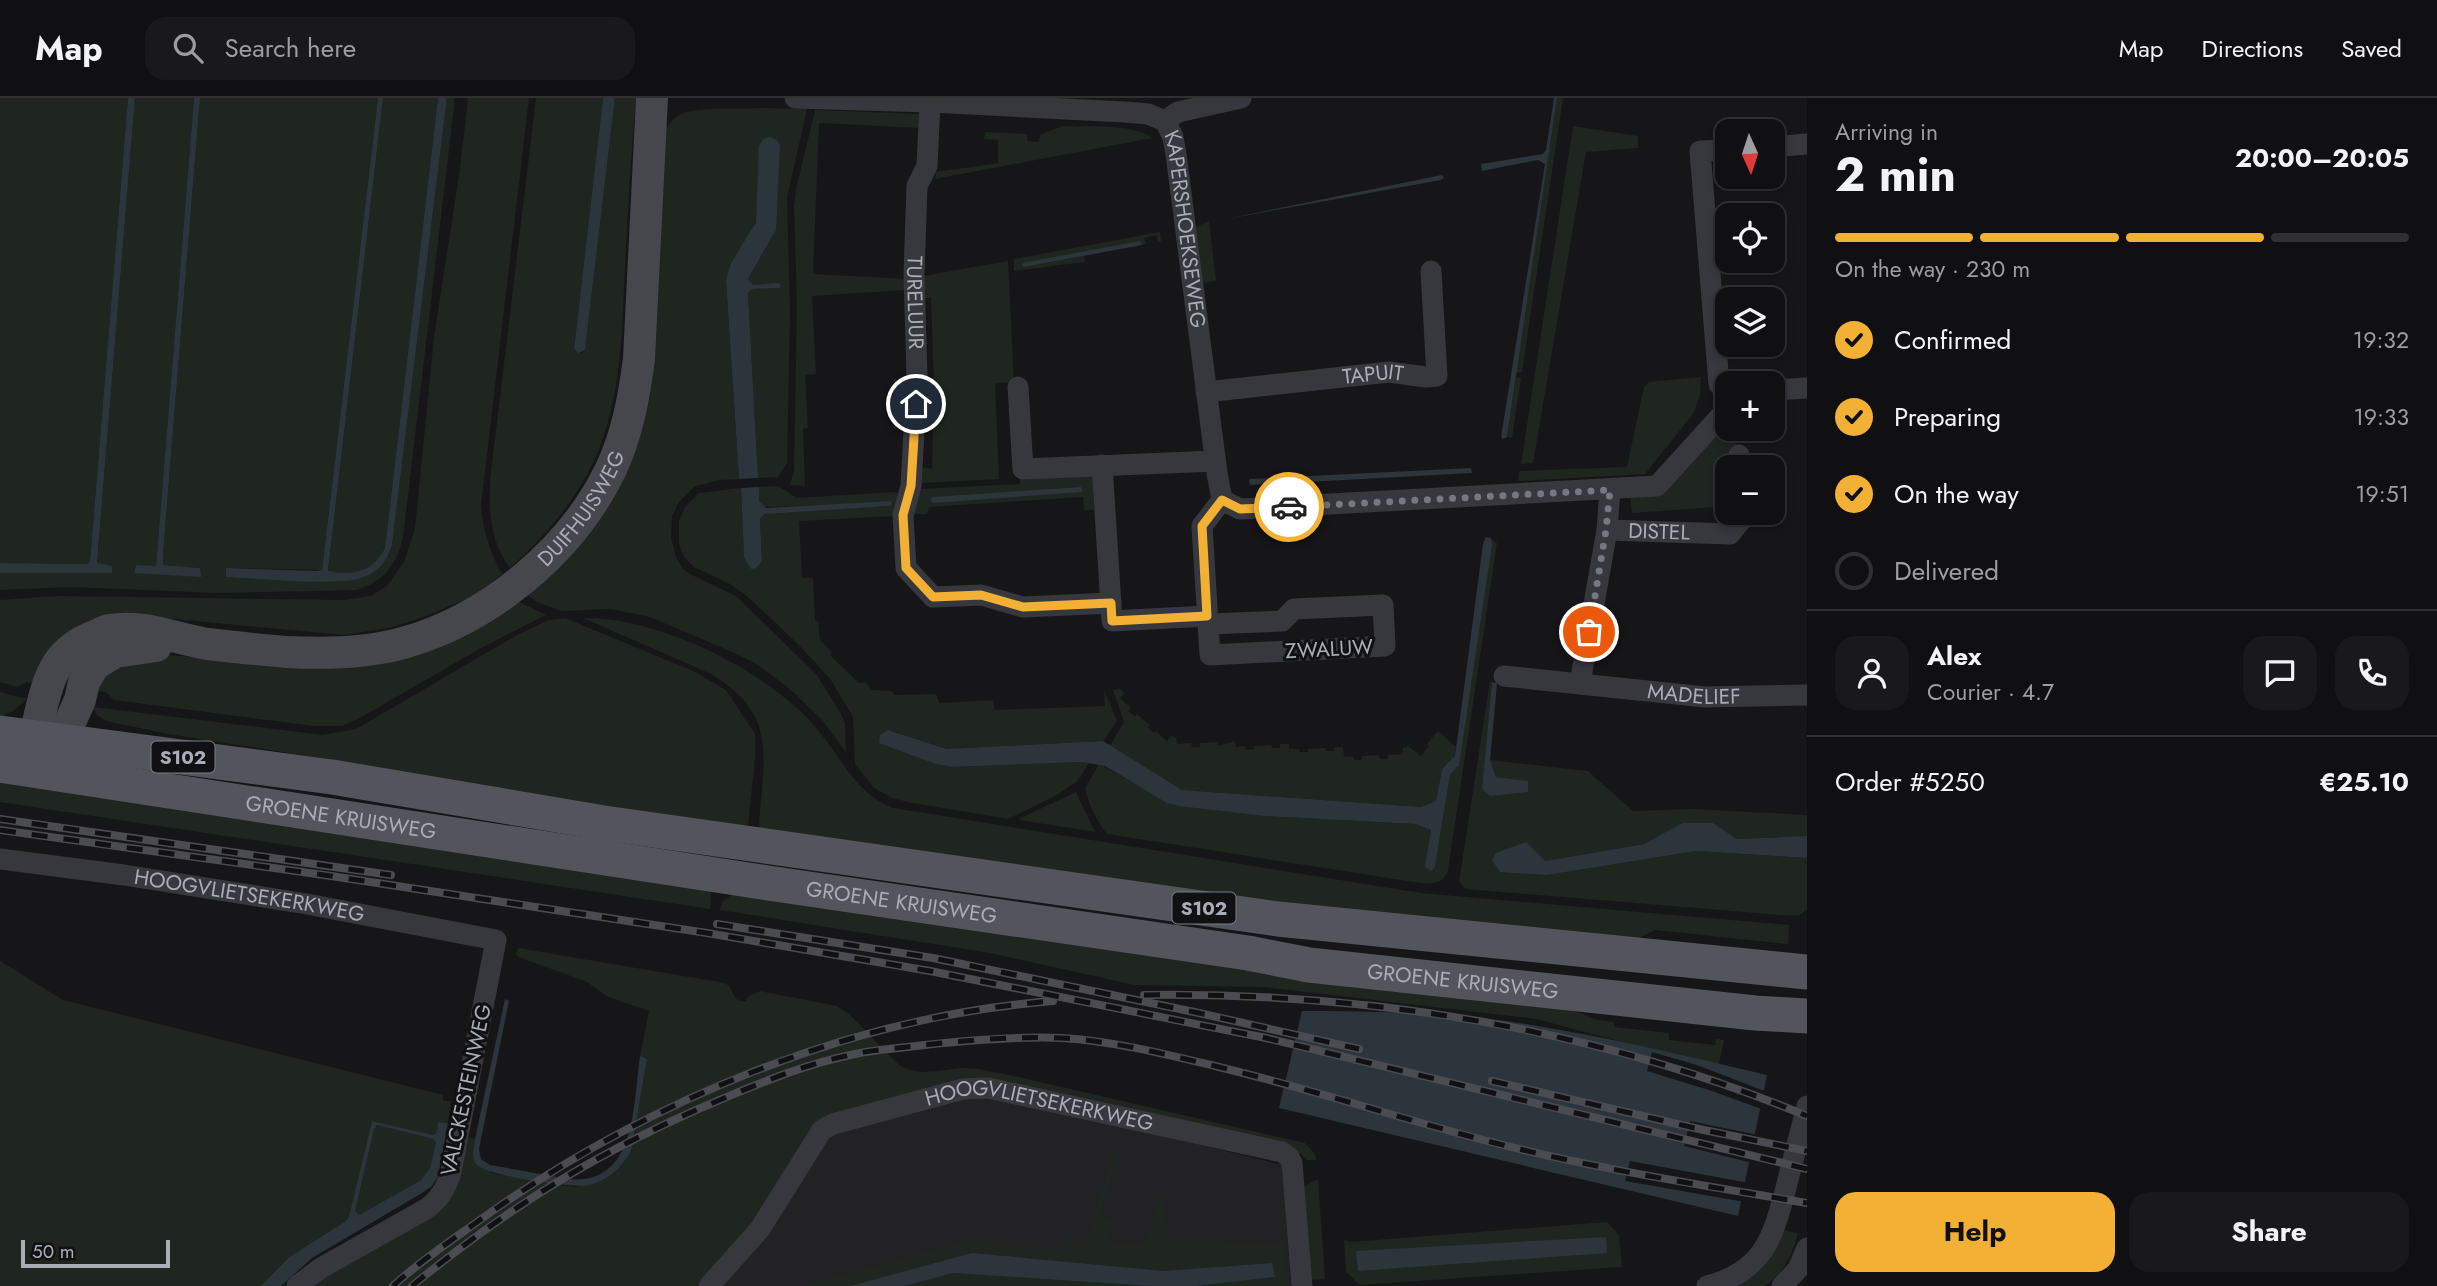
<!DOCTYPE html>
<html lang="en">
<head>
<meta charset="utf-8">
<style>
  :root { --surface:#101012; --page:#19191b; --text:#f1f3f6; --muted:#9c9d9f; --line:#303032; --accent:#f2b134 }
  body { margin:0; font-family:Jost,sans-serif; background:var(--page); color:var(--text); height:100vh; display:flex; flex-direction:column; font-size:26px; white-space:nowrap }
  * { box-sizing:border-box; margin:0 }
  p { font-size:23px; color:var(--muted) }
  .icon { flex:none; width:38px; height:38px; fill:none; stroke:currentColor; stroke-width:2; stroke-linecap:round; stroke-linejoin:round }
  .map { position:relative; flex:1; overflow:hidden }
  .sheet { display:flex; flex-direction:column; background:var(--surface); width:630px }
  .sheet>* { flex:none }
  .needle { width:46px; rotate:177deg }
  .controls { position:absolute; left:1715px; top:21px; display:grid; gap:14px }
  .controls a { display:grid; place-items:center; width:70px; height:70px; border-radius:14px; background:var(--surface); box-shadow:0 4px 10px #0003,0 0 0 2px var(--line); font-size:35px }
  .scale { position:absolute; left:21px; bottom:18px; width:149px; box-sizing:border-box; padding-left:7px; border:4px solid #a8adb8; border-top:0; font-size:19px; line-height:24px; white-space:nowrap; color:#a8adb8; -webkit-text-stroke:5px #111113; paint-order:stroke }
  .pin { position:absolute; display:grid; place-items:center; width:60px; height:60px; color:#fff; margin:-30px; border:4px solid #fff; border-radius:50%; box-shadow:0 2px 7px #0007 }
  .courier { position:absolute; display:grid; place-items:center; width:70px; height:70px; margin:-35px; border:5px solid #f2b134; border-radius:50%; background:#fff; color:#222; box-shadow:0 2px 9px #0007 }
  .head em { font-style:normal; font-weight:700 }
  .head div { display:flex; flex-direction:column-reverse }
  .head { display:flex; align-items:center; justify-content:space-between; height:119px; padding:0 28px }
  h1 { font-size:46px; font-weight:700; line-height:52px }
  .bar { display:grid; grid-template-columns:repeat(4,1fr); gap:10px 7px; align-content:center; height:84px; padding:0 28px }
  .bar i { height:9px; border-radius:5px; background:var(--line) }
  .bar .selected { background:var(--accent) }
  .bar p { grid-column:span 4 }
  .line { display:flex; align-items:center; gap:18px; padding:0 28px; border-top:2px solid var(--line) }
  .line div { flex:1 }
  .round { display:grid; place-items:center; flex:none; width:74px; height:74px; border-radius:21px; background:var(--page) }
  ol { padding:0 28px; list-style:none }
  li { display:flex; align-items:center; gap:21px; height:77px }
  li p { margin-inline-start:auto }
  li .icon { padding:7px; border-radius:50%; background:var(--accent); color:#111; stroke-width:4 }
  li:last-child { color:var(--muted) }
  li i { width:38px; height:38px; border:4px solid var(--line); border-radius:50% }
  .primary-button { display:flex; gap:14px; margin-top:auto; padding:14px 28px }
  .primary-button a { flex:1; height:80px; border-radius:21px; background:var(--accent); color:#111; font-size:28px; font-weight:700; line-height:80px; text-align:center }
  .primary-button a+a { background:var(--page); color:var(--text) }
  header { display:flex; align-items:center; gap:42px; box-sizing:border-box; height:98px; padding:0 35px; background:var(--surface); border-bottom:2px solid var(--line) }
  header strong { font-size:33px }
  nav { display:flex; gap:38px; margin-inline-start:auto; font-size:24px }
  .search { width:490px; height:63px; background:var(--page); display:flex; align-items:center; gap:18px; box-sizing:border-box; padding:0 24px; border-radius:21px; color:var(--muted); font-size:26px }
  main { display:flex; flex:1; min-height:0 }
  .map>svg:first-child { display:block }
  .built { fill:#222225 }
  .green { fill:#1e261f }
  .water { fill:#2c353c; fill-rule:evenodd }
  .pier { fill:#161618 }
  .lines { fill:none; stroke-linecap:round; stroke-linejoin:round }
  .minor { stroke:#37383d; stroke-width:21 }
  .secondary { stroke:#45474d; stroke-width:32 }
  .primary { stroke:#53555c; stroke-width:35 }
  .rail-casing { stroke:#4a4c52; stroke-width:8 }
  .rail { stroke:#111113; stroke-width:5; stroke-dasharray:16; stroke-linecap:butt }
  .done { stroke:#757880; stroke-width:7; stroke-dasharray:0 12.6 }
  .route { stroke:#f2b134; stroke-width:9 }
  .labels { text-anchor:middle; stroke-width:6; stroke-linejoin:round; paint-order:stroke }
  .shield { fill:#111113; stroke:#7b7e86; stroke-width:2 }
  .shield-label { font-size:19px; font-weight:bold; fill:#a8adb8 }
  .street-label { font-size:21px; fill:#a8adb8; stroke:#111113 }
</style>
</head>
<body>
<header>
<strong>Map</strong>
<div class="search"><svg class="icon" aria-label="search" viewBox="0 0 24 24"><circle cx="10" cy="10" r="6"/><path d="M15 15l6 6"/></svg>Search here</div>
<nav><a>Map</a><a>Directions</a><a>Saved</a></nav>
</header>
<main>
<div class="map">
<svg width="1807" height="1188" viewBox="0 0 1807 1188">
  <rect width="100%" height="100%" fill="#161618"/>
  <polygon class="built" points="974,998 1090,1020 1282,1067 1291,1188 722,1188 819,1046 834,1034"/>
  <g class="green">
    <polygon points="0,0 128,0 90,463 88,466 0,465"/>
    <path d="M135,0H194L156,469L136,467L134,475L200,470L163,467V456L200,0H378L322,472L227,470L363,480L388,457L392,447L447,0H455L403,440C396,468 383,484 356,492L218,495L70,489L0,492V475L112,468L97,466Z"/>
    <path d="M383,0H438L385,450C373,475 353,477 328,474Z"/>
    <path d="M468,0H529L481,407C483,433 490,454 502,476L474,498L418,521L388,530L344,537L132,517L36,586L27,584L17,589L0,584V502L56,498L345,502L371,498L387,488L405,462L415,430L434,239L460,71Z"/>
    <path d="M536,0H603L574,251L582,255L585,252L615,0H636C631,55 628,110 625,166C622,237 622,311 588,375C567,413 542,441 510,470C490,444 489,413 490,382Z"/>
    <polygon points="1557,0 1563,0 1522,274 1516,275"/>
    <path d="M761,10L807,11L787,100L790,215L787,365L778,379L758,380L748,195L752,191L779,190L781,186L753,187L748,181L774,136L757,120L726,182L739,381L720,382L695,388L679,404L672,418L671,440L676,459L684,472L692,477L736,498L817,577L841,616L845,625L846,654L822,622L790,591L758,567L737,556L650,519L611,511L561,513L537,504L527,497L601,416L663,38C667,29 672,20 681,16C695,9 743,11 761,10Z"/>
    <polygon points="815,12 920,16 920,30 819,25 813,176 906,181 905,192 812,198 816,276 805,277 808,330 803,331 805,388 790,387 794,373 797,206 794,109 796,91"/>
    <path d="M1062,28C1085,29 1135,25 1152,40L935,81L936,74L998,65V42L984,41L985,34L1027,36V43L1039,44L1040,37Z"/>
    <polygon points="1573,28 1638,38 1638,50 1586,54 1533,365 1521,366"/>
    <polygon points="1209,123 1216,183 1203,185 1196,129"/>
    <polygon points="1160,134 1161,144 1158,144 1157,137 1144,140 1146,146 1022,168 1024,169 1084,158 1085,164 1014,173 1014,161"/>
    <polygon points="1008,163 1014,284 995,285 999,381 921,385 921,369 932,371 934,287 931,200 921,200 918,179"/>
    <polygon points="1701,279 1700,298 1693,316 1645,376 1518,383 1519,373 1627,369 1644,289 1649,284"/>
    <polygon points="1516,280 1521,280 1512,340 1507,339"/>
    <polygon points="1727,315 1727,331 1735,331 1736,352 1715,370 1717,409 1632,415 1630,397"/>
    <polygon points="1091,378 1095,381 1098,395 1093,395 1094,412 1084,412 1083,399 929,409 927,416 912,416 920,391 1020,386 1020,380"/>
    <polygon points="778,388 797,400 894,394 903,396 895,418 799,423 802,480 813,480 815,523 818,523 820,542 832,554 830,557 859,585 865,584 872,592 892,593 894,597 936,596 939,605 993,602 995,612 1105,608 1104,592 1117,623 1103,643 947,651 889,632 936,666 951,669 1082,664 1089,665 1078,683 1055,698 1008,721 912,705 892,700 874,690 855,666 853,619 831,582 799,547 748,499 730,486 694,469 684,459 679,446 679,423 685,409 699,395 741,390 744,459 762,460 760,421 765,415 890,408 891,405 763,409 759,403 759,389"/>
    <path d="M1491,440L1497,445L1448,772C1443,788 1428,786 1414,784L1107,736C1097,724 1088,705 1085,690L1099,666L1173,707L1265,718L1416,726L1431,732L1426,768L1429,772L1435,769L1450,677L1457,670Z"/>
    <polygon points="519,504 546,517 483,549 360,620 342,628 314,628 114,602 106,594 92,593 104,572 155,556 279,566 489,523"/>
    <polygon points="565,520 693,573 726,592 755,636 755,661 748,728 576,705 355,671 321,660 168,636 106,623 97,617 93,609 323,637 356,631 517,537 548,522"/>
    <path d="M583,520C658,518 769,573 817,631C841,659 856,696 893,710L1421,795L1789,827L1788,846L1655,832L1631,844L1317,813L759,731C762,662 781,618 711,576Z"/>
    <polygon points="1490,583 1492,584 1482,690 1528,683 1496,679 1490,662 1588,673 1633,713 1691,711 1807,717 1807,738 1737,741 1713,725 1682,725 1644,746 1545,763 1547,777 1696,753 1807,760 1807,812 1799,817 1780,817 1466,791 1459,784"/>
    <polygon points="1121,591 1124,595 1120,600 1131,610 1128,613 1135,618 1137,616 1150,627 1148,630 1154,635 1156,633 1167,643 1171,638 1176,640 1177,646 1191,645 1192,649 1200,649 1200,645 1217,644 1218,648 1235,643 1236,649 1245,648 1246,652 1254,651 1254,648 1271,647 1272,650 1280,650 1280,646 1289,646 1289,651 1299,651 1300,654 1308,654 1308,651 1325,650 1326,653 1334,653 1334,649 1343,649 1344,659 1354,659 1354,662 1362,662 1362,658 1379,657 1380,661 1388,661 1388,657 1403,656 1403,650 1408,648 1421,658 1428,649 1427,646 1438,633 1456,649 1454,661 1442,671 1436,703 1421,709 1182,692 1110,648 1124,624 1113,592"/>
    <polygon points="0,594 27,601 13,613 0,619"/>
    <polygon points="0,681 703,786 711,795 710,811 0,704"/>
    <polygon points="1076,694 1095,734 1019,722 1019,721"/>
    <polygon points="738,792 1570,911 1597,922 1614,924 1614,929 1669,935 1669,942 1715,947 1716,941 1724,942 1717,975 1664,955 1536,921 1263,889 1135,887 990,855 720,812 722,804"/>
    <path d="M518,850L725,885L729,888L736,901L745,904L749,898L760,893L837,908L849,916L899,967C920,980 941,971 964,970C981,970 998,975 1014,978L1305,1045L1315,1056L1316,1062H1307L1297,1053L1005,984L830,1019L752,1128L697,1188H309L419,1123L467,1039L475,1041L473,1056L492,1075L574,1089L593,1086L610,1078L630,1054L647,962L646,959L640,958L649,913L608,899L587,884L519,859L516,856Z"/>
    <polygon points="0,863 63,902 443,997 443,1003 451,1003 448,1025 438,1024 437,1034 433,1037 372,1023 350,1119 346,1123 289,1159 261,1188 0,1188"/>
    <polygon points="377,1027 433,1041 436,1043 430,1070 421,1082 359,1117 355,1113 374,1032"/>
    <polygon points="1115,1049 1119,1049 1100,1119 1114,1122 1108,1144 1145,1147 1162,1091 1168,1140 1283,1147 1288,1188 1196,1188 1274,1179 1272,1165 1164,1173 972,1155 850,1188 803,1188 979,1139 989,1139 1002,1147 1062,1150 1068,1143 1087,1144"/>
    <polygon points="1316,1082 1318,1082 1325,1181 1309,1182 1304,1089"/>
    <polygon points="1607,1124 1619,1137 1622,1169 1360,1187 1346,1174 1344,1142 1350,1144"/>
    <path d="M1783,1132L1798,1135C1793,1156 1783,1175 1765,1188H1736Z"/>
    <polygon points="953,1175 1152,1188 904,1188"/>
  </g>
  <g class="water">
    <polygon points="128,0 135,0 97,465 112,468 112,475 0,475 0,465 88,466 90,463"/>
    <polygon points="194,0 200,0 163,456 163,467 200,470 201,479 134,475 136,467 156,468"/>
    <path d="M378,0H383L328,473C352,478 373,474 385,450L438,0H447L392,447C387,462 380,473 364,479C342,489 255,480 226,479V470L317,473L322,472Z"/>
    <polygon points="603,0 615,0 585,252 579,255 574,251"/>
    <polygon points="1554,0 1557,0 1507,339 1503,341 1501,339 1545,66 1538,62 1482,73 1481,66 1543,56 1546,52"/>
    <polygon points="770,39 777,42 780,48 776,132 748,181 753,187 779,185 781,188 779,190 752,191 748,195 758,380 739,381 726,182 731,165 756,124 759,48 763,41"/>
    <polygon points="1442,77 1444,80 1441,82 1226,121"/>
    <polygon points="1140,143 1142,147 1024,169 1022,168 1023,165"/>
    <polygon points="1471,370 1472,375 1250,387 1249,383 1250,381"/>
    <polygon points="759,389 759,403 766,410 890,403 892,406 890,408 764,416 760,421 762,463 756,470 751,471 744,459 741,390"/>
    <polygon points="1081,389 1083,393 1081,394 933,405 931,402 932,399"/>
    <polygon points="1486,439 1491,440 1492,447 1459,667 1450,677 1435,769 1431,773 1425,769 1431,732 1416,726 1265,718 1178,708 1167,705 1105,668 1082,664 951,669 936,666 879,645 880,637 888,632 947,651 1103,643 1182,692 1421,709 1436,703 1442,671 1455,658 1483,446"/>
    <polygon points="1492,584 1497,585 1490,662 1496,679 1528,683 1528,694 1490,698 1482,690"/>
    <polygon points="1682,725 1713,725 1737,741 1807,738 1807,760 1696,753 1547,777 1500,774 1492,762 1496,755 1526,744 1545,763 1644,746"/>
    <path d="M505,901L509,903L479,1051L481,1061L490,1067L568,1081C637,1088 633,1007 640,958L644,959L647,961L631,1053C622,1069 609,1082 590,1087C575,1091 488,1078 477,1067C470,1060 474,1049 475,1041Z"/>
    <path d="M1302,913C1377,913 1452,915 1526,926C1607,939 1687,958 1767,977L1738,1118L1279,1010Z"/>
    <path d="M372,1023L433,1037L437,1034L438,1024L448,1025L438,1078L432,1088L422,1095L312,1160L281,1188H261L289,1159L346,1123L349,1119ZM377,1027L433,1041L436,1044L430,1070L421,1082L359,1117L355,1113L374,1032Z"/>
    <polygon points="1606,1139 1607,1155 1358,1173 1356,1153"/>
    <polygon points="972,1155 1164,1173 1272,1165 1275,1179 1196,1188 1152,1188 953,1175 904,1188 850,1188"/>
  </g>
  <g class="pier">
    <polygon points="1652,954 1697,967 1767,994 1764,1012 1712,993 1647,973"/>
    <polygon points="1690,1023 1758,1037 1753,1065 1684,1048"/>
    <polygon points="1630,1063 1749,1085 1745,1104 1625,1083"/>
  </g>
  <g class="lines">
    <g class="minor">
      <path id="s1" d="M795,0L930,4L1125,14L1148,16L1165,23L1173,39L1176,56L1217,375L1222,402L1240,411L1657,388L1727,311"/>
      <path id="s2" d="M930,4L927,68L917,88L914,176L917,279L911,388L903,417L906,470L933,499L981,497L1023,509L1111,505"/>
      <polyline points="1165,23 1178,14 1241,0"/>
      <polyline points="1773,49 1807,46"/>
      <polyline points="1727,52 1700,53 1719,286 1727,296"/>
      <polyline points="1018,289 1023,371 1215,363"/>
      <polyline points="1773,292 1807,290"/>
      <path id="s3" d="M1206,294L1389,274L1426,279L1437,278L1431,173"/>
      <polyline points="1739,357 1740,369"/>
      <polyline points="1102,367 1112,523 1207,518"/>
      <path id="s4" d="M1607,432L1730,436L1743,420V415"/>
      <polyline points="1208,526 1282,523 1294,511 1383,507 1385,548 1210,557 1202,428 1222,402"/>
      <path id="s5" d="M1504,578L1705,599L1807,597"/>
      <polyline points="1580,585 1607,432 1610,392"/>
      <path id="s6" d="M0,761L124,777L307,806L496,842L451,1074C446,1090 440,1101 426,1111L321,1170L297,1188"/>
      <path id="s7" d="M709,1188L760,1131L822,1032L833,1026L963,991L988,990L1282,1054L1289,1059L1292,1065L1302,1188"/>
      <path d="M1707,1188C1767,1173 1774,1135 1788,1082C1794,1057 1801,1032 1807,1008"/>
      <polyline points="1782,1188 1798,1171 1807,1150"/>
    </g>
    <g class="secondary">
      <polyline points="42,654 61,644 80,602 84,584 94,567 115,554 156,548"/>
      <path id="s8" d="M45,661C42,655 37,648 36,642C34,634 39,623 40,616C48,582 55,555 90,540C96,538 103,534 109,532C144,526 175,541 208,546C234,549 261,552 287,554C325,556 367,555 403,545C489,521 571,453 610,373C627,338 634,299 639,261L652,0"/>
    </g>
    <g class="primary">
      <polyline points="0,635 332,679 604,725 1278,821 1807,874"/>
      <path id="s9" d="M0,667L768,785L1248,855L1309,867L1755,915L1807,918"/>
    </g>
    <defs>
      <g id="rail">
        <polyline points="0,721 391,777"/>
        <polyline points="0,732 331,778 707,835 930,873 1266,940 1807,1071"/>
        <polyline points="717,826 933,860 1199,915 1359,951"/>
        <path d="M1144,897C1371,894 1597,931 1807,1018"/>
        <polyline points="1492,983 1699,1031 1807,1053"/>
        <path d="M393,1188C418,1165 446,1146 473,1127C639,1006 848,919 1053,903"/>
        <path d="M412,1188C511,1107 604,1050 722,1001C765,983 809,965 855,956C872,952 890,951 907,949C958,943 1010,938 1062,940C1113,943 1165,956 1215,968C1302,989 1387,1016 1472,1039C1583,1069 1695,1086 1807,1105"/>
      </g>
    </defs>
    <use href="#rail" class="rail-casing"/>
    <use href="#rail" class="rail"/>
  </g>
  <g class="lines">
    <polyline class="done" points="1289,409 1610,392 1606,432 1589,534"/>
    <polyline class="route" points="916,306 911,388 903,417 906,470 933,499 981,497 1023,509 1111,505 1112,523 1207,518 1202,428 1222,402 1240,411 1289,409"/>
  </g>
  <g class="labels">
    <g class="shield">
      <rect x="151.5" y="643.5" width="63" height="31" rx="5"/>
      <rect x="1172.5" y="794.5" width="63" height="31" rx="5"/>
    </g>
    <g class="shield-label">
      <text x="183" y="666">S102</text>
      <text x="1204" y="817">S102</text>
    </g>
    <g class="street-label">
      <text dy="7" stroke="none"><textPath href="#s1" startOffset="483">KAPERSHOEKSEWEG</textPath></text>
      <text dy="7" stroke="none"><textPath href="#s2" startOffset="203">TURELUUR</textPath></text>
      <text dy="7" stroke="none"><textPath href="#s3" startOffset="168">TAPUIT</textPath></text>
      <text dy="7" stroke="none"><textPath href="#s8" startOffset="690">DUIFHUISWEG</textPath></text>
      <text dy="7" stroke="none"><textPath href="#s4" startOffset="52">DISTEL</textPath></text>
      <text transform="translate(1329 551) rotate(-3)" y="7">ZWALUW</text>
      <text dy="7" stroke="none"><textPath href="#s5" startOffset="191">MADELIEF</textPath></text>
      <text dy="7" stroke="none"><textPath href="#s9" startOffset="345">GROENE KRUISWEG</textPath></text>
      <text dy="7" stroke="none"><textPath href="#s6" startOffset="252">HOOGVLIETSEKERKWEG</textPath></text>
      <text dy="7" stroke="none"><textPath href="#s9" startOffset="912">GROENE KRUISWEG</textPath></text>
      <text dy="7" stroke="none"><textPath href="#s9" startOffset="1479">GROENE KRUISWEG</textPath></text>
      <text transform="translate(466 992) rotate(-78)" y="7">VALCKESTEINWEG</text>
      <text dy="7" stroke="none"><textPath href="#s7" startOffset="418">HOOGVLIETSEKERKWEG</textPath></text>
    </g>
  </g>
</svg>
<div class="controls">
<a><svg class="needle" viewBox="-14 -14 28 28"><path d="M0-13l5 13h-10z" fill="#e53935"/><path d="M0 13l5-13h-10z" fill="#9c9d9f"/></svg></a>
<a><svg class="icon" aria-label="locate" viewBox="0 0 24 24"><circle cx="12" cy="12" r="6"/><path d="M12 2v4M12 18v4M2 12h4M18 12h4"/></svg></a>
<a><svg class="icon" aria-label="layers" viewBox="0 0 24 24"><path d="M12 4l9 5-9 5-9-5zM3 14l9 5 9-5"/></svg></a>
<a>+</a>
<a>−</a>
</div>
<div class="scale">50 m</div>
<div class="pin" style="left:1589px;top:534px;background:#ea580c"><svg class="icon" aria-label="bag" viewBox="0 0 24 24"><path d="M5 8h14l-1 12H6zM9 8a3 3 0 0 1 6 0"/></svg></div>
<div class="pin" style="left:916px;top:306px;background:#1f2937"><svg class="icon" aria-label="home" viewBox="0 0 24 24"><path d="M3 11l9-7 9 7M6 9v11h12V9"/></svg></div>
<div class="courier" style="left:1289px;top:409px"><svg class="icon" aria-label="car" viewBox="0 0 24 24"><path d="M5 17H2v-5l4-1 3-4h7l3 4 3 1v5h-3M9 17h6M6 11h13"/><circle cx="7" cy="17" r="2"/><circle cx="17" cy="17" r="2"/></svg></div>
</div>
<section class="sheet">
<div class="head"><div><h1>2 min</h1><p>Arriving in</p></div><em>20:00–20:05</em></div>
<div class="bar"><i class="selected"></i><i class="selected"></i><i class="selected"></i><i></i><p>On the way · 230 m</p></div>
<ol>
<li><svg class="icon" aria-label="check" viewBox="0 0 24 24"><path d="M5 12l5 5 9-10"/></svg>Confirmed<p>19:32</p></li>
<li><svg class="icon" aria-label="check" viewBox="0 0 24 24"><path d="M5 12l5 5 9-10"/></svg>Preparing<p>19:33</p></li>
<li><svg class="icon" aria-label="check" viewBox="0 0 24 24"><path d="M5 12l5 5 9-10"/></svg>On the way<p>19:51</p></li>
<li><i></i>Delivered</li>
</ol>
<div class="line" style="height:126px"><a class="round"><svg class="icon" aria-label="person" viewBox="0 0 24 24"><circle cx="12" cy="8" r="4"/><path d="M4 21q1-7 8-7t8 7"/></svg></a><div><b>Alex</b><p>Courier · 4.7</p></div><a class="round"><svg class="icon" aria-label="chat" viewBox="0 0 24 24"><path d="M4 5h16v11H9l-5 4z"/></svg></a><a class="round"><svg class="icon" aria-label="phone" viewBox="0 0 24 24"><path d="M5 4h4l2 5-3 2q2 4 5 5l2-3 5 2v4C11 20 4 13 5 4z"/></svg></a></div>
<div class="line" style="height:91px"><div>Order #5250</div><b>€25.10</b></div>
<div class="primary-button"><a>Help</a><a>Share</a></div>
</section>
</main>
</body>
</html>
